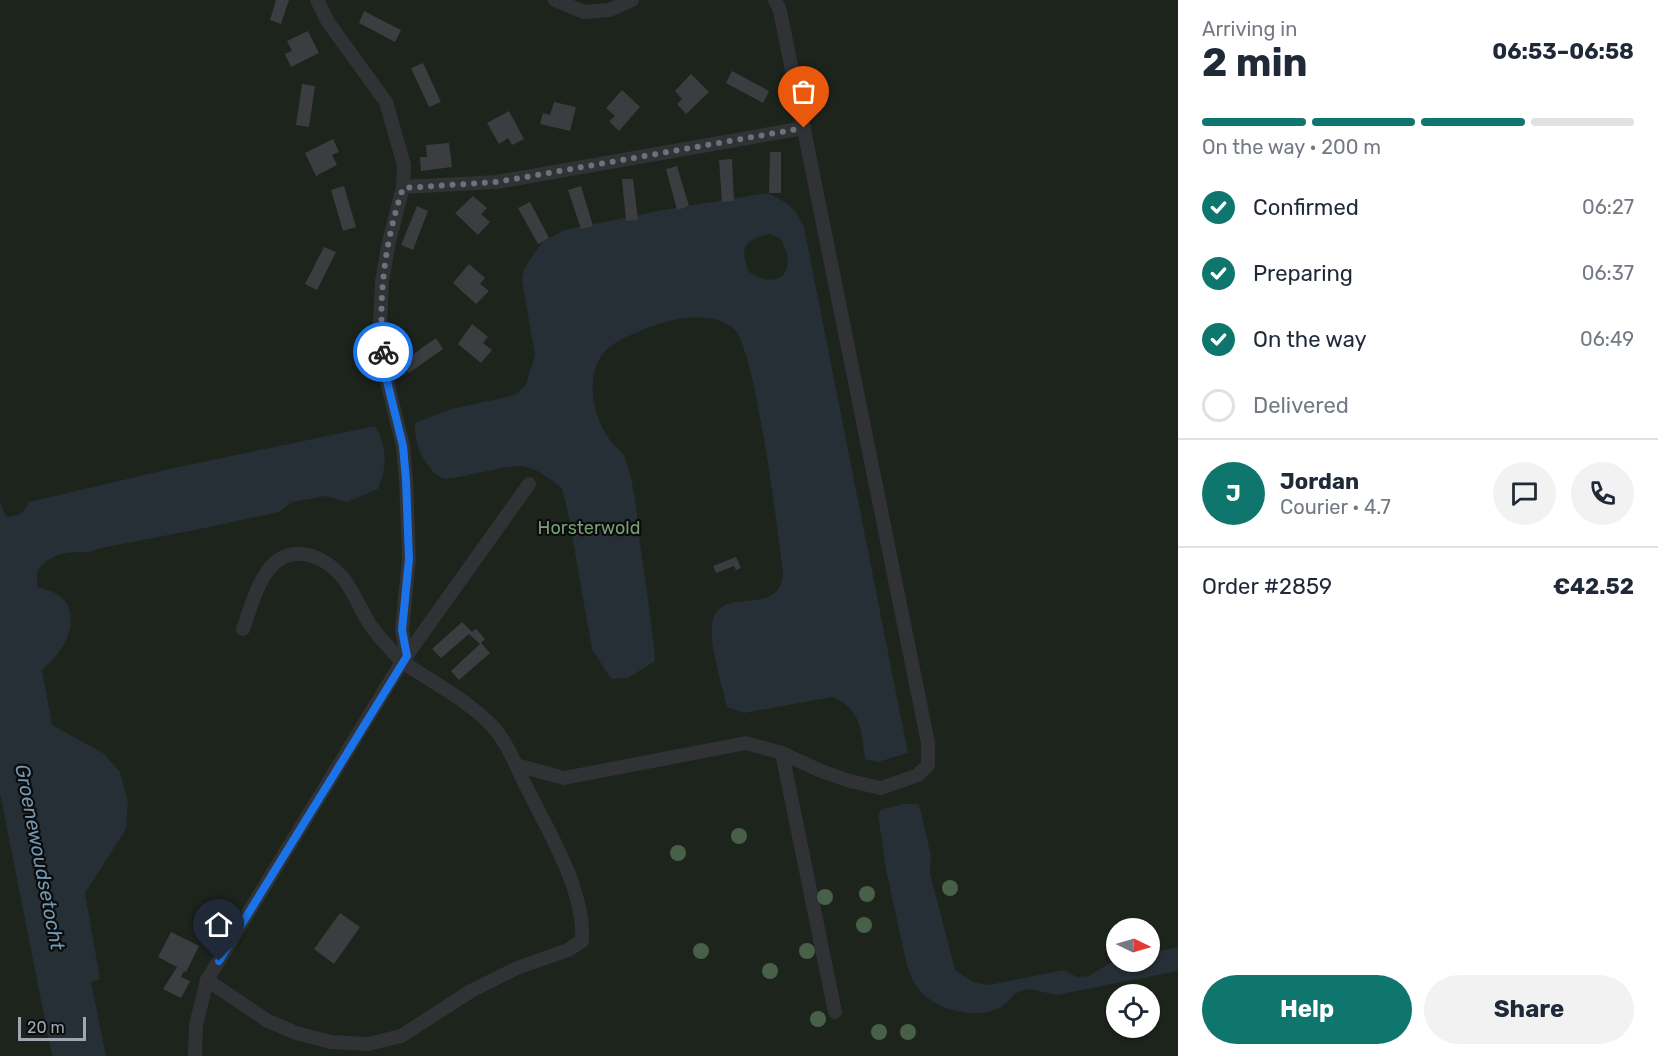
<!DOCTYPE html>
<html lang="en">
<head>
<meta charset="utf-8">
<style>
  :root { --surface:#fff; --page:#f2f2f3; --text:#1f2937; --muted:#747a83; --line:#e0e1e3; --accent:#0f766e }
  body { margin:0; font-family:Rubik,sans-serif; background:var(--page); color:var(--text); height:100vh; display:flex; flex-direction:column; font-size:22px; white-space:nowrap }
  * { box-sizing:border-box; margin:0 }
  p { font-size:20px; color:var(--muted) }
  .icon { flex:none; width:33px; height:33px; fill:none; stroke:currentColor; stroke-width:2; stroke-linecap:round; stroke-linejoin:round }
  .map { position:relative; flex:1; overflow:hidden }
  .panel { display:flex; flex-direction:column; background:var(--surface); width:480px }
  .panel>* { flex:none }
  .needle { width:39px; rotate:95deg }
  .tools { position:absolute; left:1106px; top:918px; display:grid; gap:12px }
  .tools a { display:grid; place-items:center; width:54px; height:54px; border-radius:50%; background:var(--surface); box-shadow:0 2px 4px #0004; font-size:30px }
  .scale { position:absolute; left:18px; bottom:15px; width:68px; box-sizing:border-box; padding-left:6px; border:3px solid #9fa7b3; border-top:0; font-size:16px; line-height:21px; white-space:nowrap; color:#9fa7b3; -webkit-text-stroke:4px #0b0b0c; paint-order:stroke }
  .pin { position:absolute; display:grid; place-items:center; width:51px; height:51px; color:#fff; margin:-62px -26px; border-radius:50% 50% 50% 0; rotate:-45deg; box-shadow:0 0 6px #0007 }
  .pin .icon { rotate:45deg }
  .courier { position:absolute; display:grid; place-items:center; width:60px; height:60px; margin:-30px; border:4px solid #1a73e8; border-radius:50%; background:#fff; color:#222; box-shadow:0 2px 8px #0007 }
  .headline em { font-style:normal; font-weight:700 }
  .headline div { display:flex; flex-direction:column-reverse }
  .headline { display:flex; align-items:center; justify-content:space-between; height:102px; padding:0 24px }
  h1 { font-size:39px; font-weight:700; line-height:45px }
  .bar { display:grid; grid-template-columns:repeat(4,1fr); gap:9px 6px; align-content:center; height:72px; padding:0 24px }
  .bar i { height:8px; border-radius:4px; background:var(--line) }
  .bar .current { background:var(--accent) }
  .bar p { grid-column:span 4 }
  .line { display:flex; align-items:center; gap:15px; padding:0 24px; border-top:2px solid var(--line) }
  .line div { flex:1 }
  .round { display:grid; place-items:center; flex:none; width:63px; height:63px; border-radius:32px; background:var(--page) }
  ol { padding:0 24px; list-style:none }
  li { display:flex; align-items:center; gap:18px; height:66px }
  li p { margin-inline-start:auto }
  li .icon { padding:6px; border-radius:50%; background:var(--accent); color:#fff; stroke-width:4 }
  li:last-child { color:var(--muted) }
  li i { width:33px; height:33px; border:3px solid var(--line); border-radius:50% }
  .cta { display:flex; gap:12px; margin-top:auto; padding:12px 24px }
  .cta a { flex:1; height:69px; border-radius:36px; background:var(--accent); color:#fff; font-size:24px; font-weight:700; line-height:69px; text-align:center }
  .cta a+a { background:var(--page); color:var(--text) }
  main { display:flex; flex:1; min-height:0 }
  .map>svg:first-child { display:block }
  .green { fill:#1c241c; fill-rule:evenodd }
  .water { fill:#252f35; fill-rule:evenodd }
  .building { fill:#3b3d41 }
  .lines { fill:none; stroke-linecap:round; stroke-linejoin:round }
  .lane { stroke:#303236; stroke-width:14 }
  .tree { fill:#485f48 }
  .done { stroke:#6d727a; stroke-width:6; stroke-dasharray:0 10.8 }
  .route { stroke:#1a73e8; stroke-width:8 }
  .labels { text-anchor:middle; stroke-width:4.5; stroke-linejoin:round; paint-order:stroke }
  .park-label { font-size:18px; fill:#75a075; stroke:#0b0b0c }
  .water-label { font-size:20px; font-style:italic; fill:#7398b2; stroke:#0b0b0c }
</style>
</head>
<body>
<main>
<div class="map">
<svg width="1178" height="1056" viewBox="0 0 1178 1056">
  <rect width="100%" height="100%" fill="#101011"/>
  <path class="green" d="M0,0H1178V1056H0ZM1116,928H1149V962H1116ZM1116,994H1149V1028H1116Z"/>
  <g class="water">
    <path d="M767,193C788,203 795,206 804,227L908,753L878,762L865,759C861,731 862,709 832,697L744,713L727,707C722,686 709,643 712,624C719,582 779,621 783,573C778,534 756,350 734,329C712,309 667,319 643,330C616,341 596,349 593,381C591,403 599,428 614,445C618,449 623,452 625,458C635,486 637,514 640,543C645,577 650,612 654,646L655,661L628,678L611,679L592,649L568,513L562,488C551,480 536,467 521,466C504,465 453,481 443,478C434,475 431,469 426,462C418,451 414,437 415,423L451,409L507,397L518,393L526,384L535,355L522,281L524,269L542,242L564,230L663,210ZM769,234L780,238C798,267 783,293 749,272C739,247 744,241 769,234Z"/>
    <path d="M375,426C388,446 387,468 378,489L347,502L326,496L292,502L279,512L205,528L97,549C91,552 89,552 82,552C62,552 50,555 37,571V587C43,589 49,590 55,593C75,602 74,629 63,646C58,655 49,663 42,670L52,725L103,753L120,772L128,802L126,829L85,893L100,979L91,982L106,1056H52L0,793V501L6,517C20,515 21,516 29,502L174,468Z"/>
    <path d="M904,804H918L920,808L931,856L930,873L955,970L973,982L989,985L1064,970L1077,977L1089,976L1116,959V962H1149V953L1178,947V971L1057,995L1028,989L1014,994C997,1024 945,1015 923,994C915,987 911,976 907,966L886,869L878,814L882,809Z"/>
  </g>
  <g class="building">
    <polygon points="276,0 289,0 281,24 270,20"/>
    <polygon points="364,11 401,30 395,42 359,23"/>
    <polygon points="308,31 319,53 291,67 285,54 292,51 287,41"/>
    <polygon points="423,63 441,102 429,107 411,68"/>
    <polygon points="732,71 769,91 763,103 726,83"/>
    <polygon points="691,74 709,92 686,114 677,104 682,99 675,91"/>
    <polygon points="302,84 315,86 309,127 296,125"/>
    <polygon points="622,90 640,107 619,131 609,121 615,116 606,108"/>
    <polygon points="554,102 576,107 570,131 540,124 543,113 550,115"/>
    <polygon points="509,111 524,139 512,145 508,138 499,144 487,123"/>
    <polygon points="333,139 339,152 332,155 337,165 316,176 305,153"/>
    <polygon points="449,143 452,167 421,171 420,157 427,157 426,145"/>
    <polygon points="770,152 781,152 781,193 769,193"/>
    <polygon points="732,159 734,201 722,202 719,160"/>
    <polygon points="677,166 689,206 677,210 666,169"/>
    <polygon points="622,179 633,179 638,220 626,221"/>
    <polygon points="344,186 356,227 343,231 331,190"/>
    <polygon points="581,186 593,226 581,229 568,190"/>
    <polygon points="473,196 487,208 481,214 490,222 478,235 455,213"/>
    <polygon points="530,202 549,238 538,244 518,208"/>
    <polygon points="417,206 428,211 413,250 401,245"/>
    <polygon points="324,247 336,252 317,290 305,284"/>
    <polygon points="469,264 485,278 480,284 489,291 476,304 453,283"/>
    <polygon points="472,324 488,337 483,343 492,350 481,363 458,344"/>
    <polygon points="436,338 443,349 409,373 401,363"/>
    <polygon points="736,557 741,568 736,570 734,566 716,573 713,566"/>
    <polygon points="462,622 472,632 476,629 485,639 481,643 490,653 459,680 451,671 480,644 469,634 441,658 432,649"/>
    <polygon points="340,913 360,927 334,964 314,949"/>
    <polygon points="171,932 199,946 186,972 184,971 181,977 190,981 181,998 163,989 177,967 158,957"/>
  </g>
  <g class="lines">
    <g class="lane">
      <polyline points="317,0 328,22 386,102 404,165 403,187 389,242 382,281 380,324 384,369 403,446 406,480 409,559 402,630 407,656"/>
      <polyline points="555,0 584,12 609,10 632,0"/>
      <polyline points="403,187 497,182 804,128"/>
      <polyline points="782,753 835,1012"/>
      <polyline points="516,765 564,778 746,743 782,753 821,771 850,781 881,788 918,775 928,765 928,743 780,11 775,0"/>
      <path d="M207,980L268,1021L296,1033L331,1042L368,1044L401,1036L471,991L517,968L568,950L582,941C585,890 549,833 527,788C517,769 509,745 494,728C469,701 433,682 402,662L529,484"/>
      <path d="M195,1056L196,1025L207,980L402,662C391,649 378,637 369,623C361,610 355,595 346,582C328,557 292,540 269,569C256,586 250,610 243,629"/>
    </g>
  </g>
  <g class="tree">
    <circle cx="739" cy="836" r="8"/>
    <circle cx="678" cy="853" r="8"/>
    <circle cx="950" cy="888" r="8"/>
    <circle cx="867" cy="894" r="8"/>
    <circle cx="825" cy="897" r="8"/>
    <circle cx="864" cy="925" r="8"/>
    <circle cx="701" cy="951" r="8"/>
    <circle cx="807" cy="951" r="8"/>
    <circle cx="770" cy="971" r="8"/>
    <circle cx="818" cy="1019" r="8"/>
    <circle cx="879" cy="1032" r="8"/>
    <circle cx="908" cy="1032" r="8"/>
  </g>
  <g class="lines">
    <path class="done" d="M383,352C378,296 385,241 403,188L497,182L804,128"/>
    <polyline class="route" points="219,961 407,656 402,630 409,559 406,480 403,446 384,369 383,352"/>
  </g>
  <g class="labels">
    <g class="park-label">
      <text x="589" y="534">Horsterwold</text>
    </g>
    <g class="water-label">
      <text transform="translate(40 857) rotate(79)" y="7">Groenewoudsetocht</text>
    </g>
  </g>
</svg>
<div class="tools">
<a><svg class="needle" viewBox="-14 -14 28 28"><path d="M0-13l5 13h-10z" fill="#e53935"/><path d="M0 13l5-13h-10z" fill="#747a83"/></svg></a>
<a><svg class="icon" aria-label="locate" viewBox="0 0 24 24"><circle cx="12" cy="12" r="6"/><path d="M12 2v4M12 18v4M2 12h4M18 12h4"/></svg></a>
</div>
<div class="scale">20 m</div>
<div class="pin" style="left:804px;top:128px;background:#ea580c"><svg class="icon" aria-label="bag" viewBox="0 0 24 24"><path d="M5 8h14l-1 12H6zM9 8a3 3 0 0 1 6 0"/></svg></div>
<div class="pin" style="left:219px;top:961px;background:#1f2937"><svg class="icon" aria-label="home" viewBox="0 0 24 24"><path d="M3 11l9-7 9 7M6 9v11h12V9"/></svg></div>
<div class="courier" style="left:383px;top:352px"><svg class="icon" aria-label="bike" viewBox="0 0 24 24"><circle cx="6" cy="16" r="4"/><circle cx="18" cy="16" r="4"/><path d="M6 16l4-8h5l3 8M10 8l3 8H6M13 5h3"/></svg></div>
</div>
<section class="panel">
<div class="headline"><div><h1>2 min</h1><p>Arriving in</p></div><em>06:53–06:58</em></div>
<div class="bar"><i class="current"></i><i class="current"></i><i class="current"></i><i></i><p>On the way · 200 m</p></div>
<ol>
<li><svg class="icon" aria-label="check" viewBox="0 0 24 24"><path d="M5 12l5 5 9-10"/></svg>Confirmed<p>06:27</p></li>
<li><svg class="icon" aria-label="check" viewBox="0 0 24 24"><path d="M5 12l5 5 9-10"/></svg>Preparing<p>06:37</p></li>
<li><svg class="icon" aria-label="check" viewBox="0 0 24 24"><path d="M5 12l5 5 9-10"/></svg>On the way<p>06:49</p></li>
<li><i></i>Delivered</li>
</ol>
<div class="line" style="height:108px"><b class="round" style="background:var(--accent);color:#fff">J</b><div><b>Jordan</b><p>Courier · 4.7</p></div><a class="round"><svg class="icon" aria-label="chat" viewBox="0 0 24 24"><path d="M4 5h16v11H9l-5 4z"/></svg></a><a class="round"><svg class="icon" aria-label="phone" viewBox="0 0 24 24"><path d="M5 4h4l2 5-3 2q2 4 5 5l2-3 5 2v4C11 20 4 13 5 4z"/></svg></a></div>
<div class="line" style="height:78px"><div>Order #2859</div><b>€42.52</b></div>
<div class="cta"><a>Help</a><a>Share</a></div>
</section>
</main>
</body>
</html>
